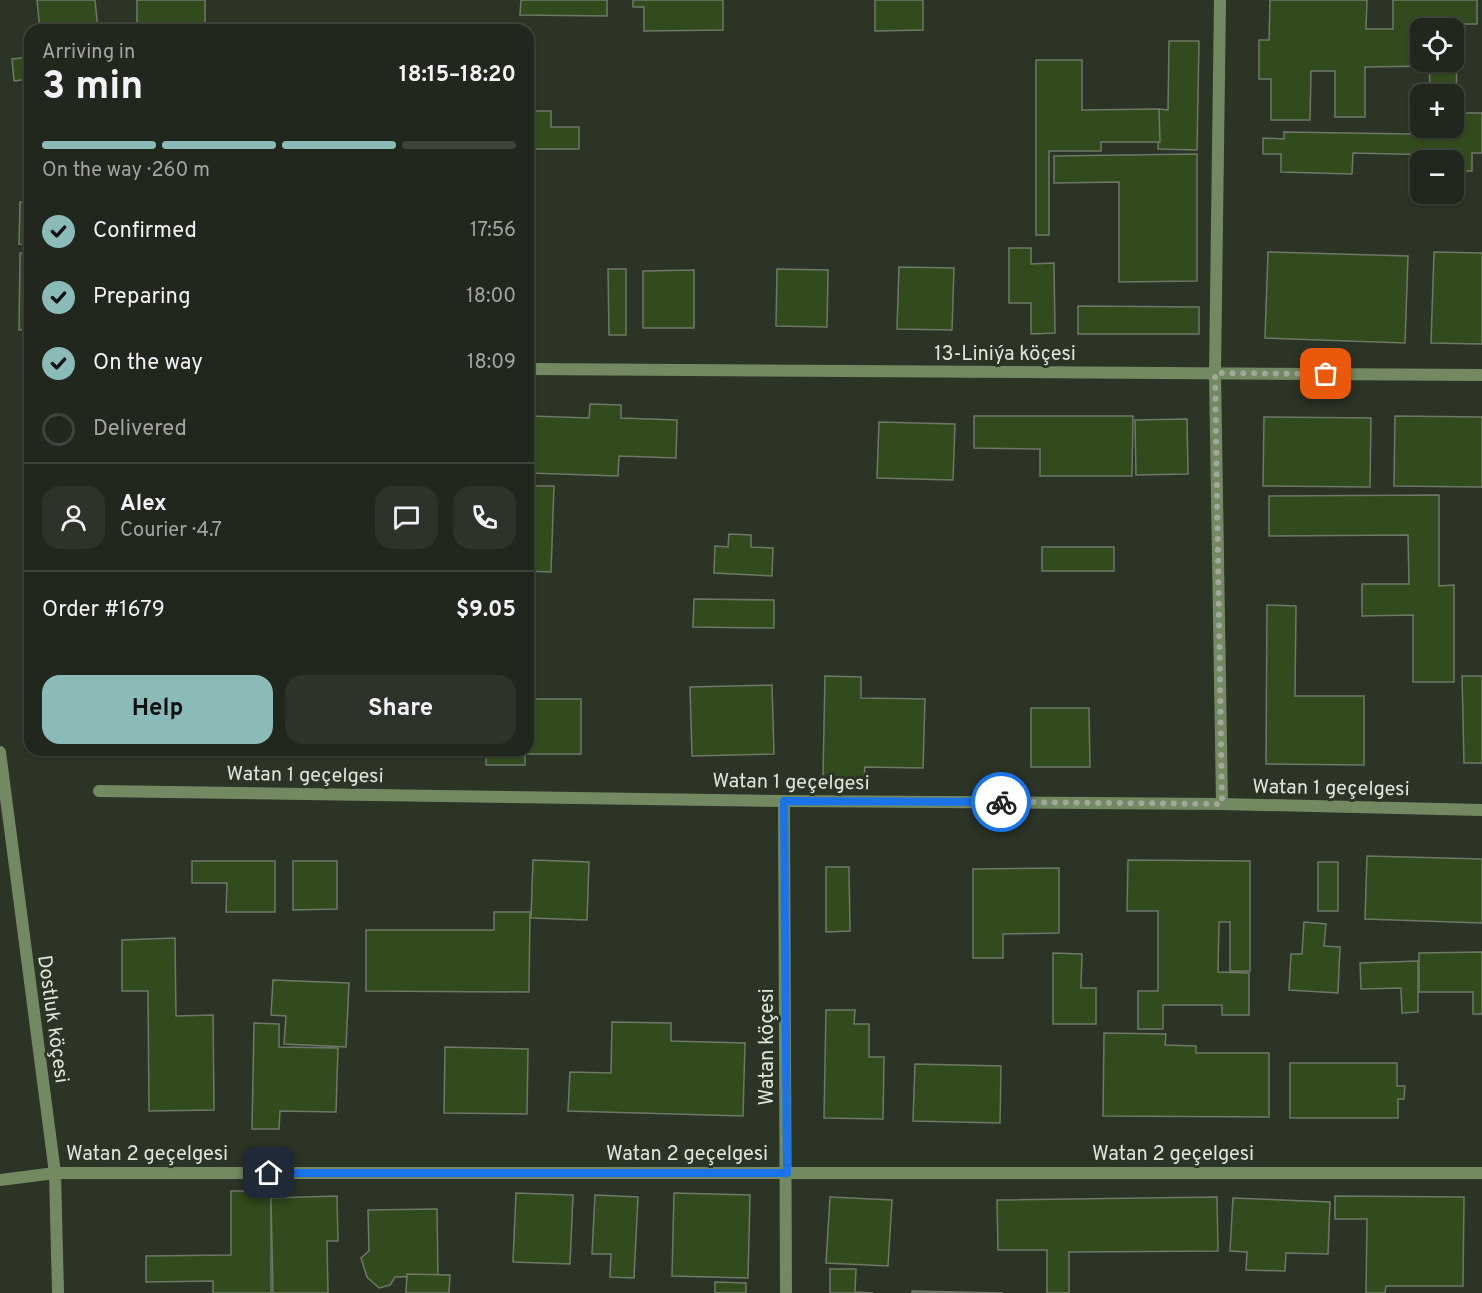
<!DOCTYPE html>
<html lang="en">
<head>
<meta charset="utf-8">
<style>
  :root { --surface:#21271c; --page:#2d3329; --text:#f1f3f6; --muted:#a2a5a3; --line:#3e443b; --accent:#8bbbb9 }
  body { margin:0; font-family:Overpass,sans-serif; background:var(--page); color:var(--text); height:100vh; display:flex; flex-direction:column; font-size:22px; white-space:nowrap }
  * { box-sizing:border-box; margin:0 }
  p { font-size:20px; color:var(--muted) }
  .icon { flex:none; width:33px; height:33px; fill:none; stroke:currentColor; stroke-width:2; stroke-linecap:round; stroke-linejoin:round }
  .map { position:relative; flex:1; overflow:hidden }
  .drawer { position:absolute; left:24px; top:24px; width:510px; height:732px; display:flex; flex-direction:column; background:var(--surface); border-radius:18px; box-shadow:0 2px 4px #0004,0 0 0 2px var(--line) }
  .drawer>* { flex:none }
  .controls { position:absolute; left:1410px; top:18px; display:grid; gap:12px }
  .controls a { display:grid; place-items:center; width:54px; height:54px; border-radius:12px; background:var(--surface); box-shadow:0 2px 4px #0004,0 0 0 2px var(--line); font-size:30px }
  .pin { position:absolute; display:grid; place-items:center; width:51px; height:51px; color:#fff; margin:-26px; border-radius:12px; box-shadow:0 3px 9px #0006 }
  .courier { position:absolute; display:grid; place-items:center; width:60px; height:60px; margin:-30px; border:4px solid #1a73e8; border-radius:50%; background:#fff; color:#222; box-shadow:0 2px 8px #0007 }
  .head em { font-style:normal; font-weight:700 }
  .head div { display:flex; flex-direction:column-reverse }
  .head { display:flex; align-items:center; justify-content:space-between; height:102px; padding:0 18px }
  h1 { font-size:39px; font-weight:700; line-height:45px }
  .bar { display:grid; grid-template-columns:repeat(4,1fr); gap:9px 6px; align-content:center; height:72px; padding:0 18px }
  .bar i { height:8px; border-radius:4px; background:var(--line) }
  .bar .on { background:var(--accent) }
  .bar p { grid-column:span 4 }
  .line { display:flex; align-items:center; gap:15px; padding:0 18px; border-top:2px solid var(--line) }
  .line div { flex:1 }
  .round { display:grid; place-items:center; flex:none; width:63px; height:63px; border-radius:18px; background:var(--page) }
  ol { padding:0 18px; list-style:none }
  li { display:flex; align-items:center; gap:18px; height:66px }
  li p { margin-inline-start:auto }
  li .icon { padding:6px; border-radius:50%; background:var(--accent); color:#111; stroke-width:4 }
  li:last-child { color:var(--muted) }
  li i { width:33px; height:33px; border:3px solid var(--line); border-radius:50% }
  .primary-button { display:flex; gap:12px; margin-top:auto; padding:12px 18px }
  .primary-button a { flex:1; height:69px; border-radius:18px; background:var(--accent); color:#111; font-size:24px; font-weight:700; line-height:69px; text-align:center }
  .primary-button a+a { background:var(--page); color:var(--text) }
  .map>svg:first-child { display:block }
  .building { fill:#324b1d; stroke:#6f7868; stroke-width:1.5; fill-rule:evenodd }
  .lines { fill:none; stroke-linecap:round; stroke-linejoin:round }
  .minor { stroke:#738962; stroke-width:12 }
  .done { stroke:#a1a79c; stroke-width:6; stroke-dasharray:0 10.8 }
  .route { stroke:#1a73e8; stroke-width:8 }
  .labels { text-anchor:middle; stroke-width:6; stroke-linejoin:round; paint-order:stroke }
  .street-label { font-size:20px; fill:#e0e5dc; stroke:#2c3426 }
</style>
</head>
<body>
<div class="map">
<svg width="1482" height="1293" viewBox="0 0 1482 1293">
  <rect width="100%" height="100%" fill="#2c3426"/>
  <g class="building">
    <polygon points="37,0 95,0 98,30 40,30"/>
    <rect x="137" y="0" width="68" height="30"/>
    <polygon points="521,0 607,0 607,16 520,15"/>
    <polygon points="633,0 723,0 723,30 644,31 644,7 633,7"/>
    <polygon points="875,0 923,0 923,30 875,31"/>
    <polygon points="1270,0 1367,0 1366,29 1393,29 1393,0 1477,0 1477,24 1429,24 1429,28 1420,28 1420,62 1429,62 1429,66 1365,67 1365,117 1335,117 1335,71 1311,71 1310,120 1271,120 1271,79 1259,79 1259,40 1269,40"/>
    <polygon points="1169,41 1199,41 1197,150 1158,149 1159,109 1168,110"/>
    <path d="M1454,47H1457L1456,113H1482V153H1472V171H1454V160H1439V155L1353,153L1352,174L1281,172V154H1263V138L1284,139V132L1411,134L1412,88H1430L1429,62H1454ZM1420,94H1454V128H1420Z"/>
    <polygon points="30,57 30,79 14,81 12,59"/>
    <polygon points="1036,60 1082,60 1082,110 1159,109 1160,142 1101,142 1101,151 1049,151 1049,235 1036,235"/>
    <polygon points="528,111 551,111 551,127 579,127 579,149 528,149"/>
    <polygon points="1197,154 1197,281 1119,282 1119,182 1054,183 1054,156"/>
    <polygon points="20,202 30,203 30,245 19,244"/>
    <polygon points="1009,248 1031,248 1031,264 1054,263 1055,333 1031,334 1031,303 1009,303"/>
    <polygon points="1268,252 1408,256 1405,343 1265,338"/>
    <polygon points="1434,252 1482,253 1482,344 1431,343"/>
    <polygon points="20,253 30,254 30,330 19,330"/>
    <rect x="528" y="267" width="4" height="55"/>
    <polygon points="899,267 954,268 952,330 897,329"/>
    <polygon points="608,269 626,269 626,335 609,335"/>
    <polygon points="777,269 828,270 827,327 776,326"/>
    <polygon points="694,270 694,328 643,328 643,271"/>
    <polygon points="1078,306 1199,307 1199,334 1078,334"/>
    <polygon points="590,404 621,405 621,418 677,420 676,458 619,456 618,476 529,473 531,416 589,418"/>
    <polygon points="974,416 1133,416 1132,476 1040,476 1040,449 974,448"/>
    <polygon points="1395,416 1482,417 1482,487 1394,486"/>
    <polygon points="1264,417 1371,418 1370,487 1263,486"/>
    <polygon points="1187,419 1188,474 1136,475 1135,420"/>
    <polygon points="879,422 955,424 953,480 877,478"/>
    <polygon points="528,486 554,486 551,572 528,571"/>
    <polygon points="1439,495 1439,586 1454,585 1454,682 1413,682 1413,615 1362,616 1362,584 1409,584 1408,535 1269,536 1269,496"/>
    <polygon points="729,534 751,535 751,547 773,548 772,576 714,573 715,546 728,547"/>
    <rect x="1042" y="547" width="72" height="24"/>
    <polygon points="694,599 774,600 774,628 693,627"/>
    <polygon points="1267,605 1296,606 1295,696 1364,696 1364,765 1266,764"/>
    <polygon points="825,676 861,677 861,698 925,699 923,768 865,767 864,778 823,777"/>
    <polygon points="1462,676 1482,676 1482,763 1464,763"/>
    <polygon points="772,685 774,754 692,756 690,687"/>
    <polygon points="528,699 581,699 581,754 525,754 525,765 486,765 486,750 528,750"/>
    <polygon points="1031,708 1089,708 1090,767 1031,767"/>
    <polygon points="1367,856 1482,859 1482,923 1365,919"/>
    <polygon points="533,860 589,862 587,920 531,918"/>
    <polygon points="1128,860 1250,861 1250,971 1230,971 1230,922 1219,922 1218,972 1249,973 1249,1015 1222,1015 1222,1005 1163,1005 1163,1029 1138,1029 1138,991 1158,991 1158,911 1127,911"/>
    <polygon points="192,861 275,861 275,912 226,912 227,883 192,883"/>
    <polygon points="293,861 337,861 337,909 293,910"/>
    <rect x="1318" y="862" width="20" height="49"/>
    <polygon points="826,867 849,867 850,931 826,932"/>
    <polygon points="1059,868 1059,933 1003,934 1003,958 973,958 973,869"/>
    <polygon points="494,912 530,912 529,992 366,991 366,930 494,930"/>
    <polygon points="1304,922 1326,924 1324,946 1340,947 1338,993 1289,990 1291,954 1302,954"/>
    <polygon points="175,938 176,1016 213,1015 214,1110 149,1111 148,991 122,991 122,940"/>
    <polygon points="1482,952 1482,1014 1473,1014 1473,992 1419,992 1419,953"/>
    <polygon points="1053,953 1082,954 1081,988 1096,988 1096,1024 1053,1024"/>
    <polygon points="1418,961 1418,1012 1402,1013 1401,988 1361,989 1360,963"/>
    <polygon points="273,980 349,983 346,1047 284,1044 286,1016 271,1015"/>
    <polygon points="826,1010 855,1010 854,1024 869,1024 869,1057 884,1057 883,1119 824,1118"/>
    <polygon points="612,1022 671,1023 671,1041 745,1043 743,1116 568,1111 570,1072 611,1073"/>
    <polygon points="254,1023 279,1024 279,1047 338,1048 336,1112 280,1111 279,1129 252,1129"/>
    <polygon points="1104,1033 1166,1034 1165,1045 1196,1046 1196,1053 1269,1053 1269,1117 1103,1116"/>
    <polygon points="445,1047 528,1049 527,1114 444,1113"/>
    <polygon points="1290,1063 1397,1063 1397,1086 1405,1086 1404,1099 1398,1099 1398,1118 1290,1118"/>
    <polygon points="915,1064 1001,1066 1000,1123 913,1121"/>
    <polygon points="231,1191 271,1191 271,1293 213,1293 213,1281 146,1282 146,1256 231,1255"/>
    <polygon points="516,1193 573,1195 570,1264 513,1262"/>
    <polygon points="674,1193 750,1195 748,1278 672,1276"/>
    <polygon points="595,1195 638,1197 634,1278 610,1277 611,1254 592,1254"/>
    <polygon points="337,1196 338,1241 327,1241 328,1293 273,1293 271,1198"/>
    <polygon points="1335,1196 1464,1197 1463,1286 1386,1286 1385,1293 1366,1293 1367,1219 1335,1219"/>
    <polygon points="830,1197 892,1200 888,1266 826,1263"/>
    <polygon points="1217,1197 1218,1251 1069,1252 1069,1293 1047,1293 1047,1250 998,1250 997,1200"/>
    <polygon points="1233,1198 1330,1202 1328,1254 1286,1253 1285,1271 1246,1270 1247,1252 1230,1251"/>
    <polygon points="437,1209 438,1276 395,1277 390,1285 379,1288 367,1277 361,1258 369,1251 368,1210"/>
    <polygon points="830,1269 856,1269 855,1292 873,1293 830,1293"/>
    <polygon points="407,1274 450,1275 449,1293 406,1293"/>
    <polygon points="715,1282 746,1283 746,1293 715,1293"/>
    <polygon points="912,1291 1003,1293 912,1293"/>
  </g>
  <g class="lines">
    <g class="minor">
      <polyline points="1220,0 1215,373 1222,804"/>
      <polyline points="29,366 30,366"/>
      <polyline points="528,369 1482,375"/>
      <polyline points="0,752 55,1173 58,1293"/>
      <polyline points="99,791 784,801 1222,804 1482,810"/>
      <polyline points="784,801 786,1293"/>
      <polyline points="0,1180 55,1173 1482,1173"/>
    </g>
  </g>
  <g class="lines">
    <polyline class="done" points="1001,802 1222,804 1215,373 1326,374"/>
    <polyline class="route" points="269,1173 787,1173 784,801 1001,802"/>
  </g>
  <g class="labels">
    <g class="street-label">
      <text x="1005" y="360">13-Liniýa köçesi</text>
      <text transform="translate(305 774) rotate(1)" y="7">Watan 1 geçelgesi</text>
      <text transform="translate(791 781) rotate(1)" y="7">Watan 1 geçelgesi</text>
      <text transform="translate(1331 787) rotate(1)" y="7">Watan 1 geçelgesi</text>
      <text transform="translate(54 1019) rotate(82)" y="7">Dostluk köçesi</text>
      <text transform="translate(766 1047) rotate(-90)" y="7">Watan köçesi</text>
      <text x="147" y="1160">Watan 2 geçelgesi</text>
      <text x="687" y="1160">Watan 2 geçelgesi</text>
      <text x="1173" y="1160">Watan 2 geçelgesi</text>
    </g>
  </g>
</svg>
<div class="controls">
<a><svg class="icon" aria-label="locate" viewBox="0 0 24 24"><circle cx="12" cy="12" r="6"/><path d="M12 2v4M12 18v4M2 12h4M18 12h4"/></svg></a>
<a>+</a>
<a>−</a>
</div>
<div class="pin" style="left:1326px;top:374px;background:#ea580c"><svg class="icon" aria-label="bag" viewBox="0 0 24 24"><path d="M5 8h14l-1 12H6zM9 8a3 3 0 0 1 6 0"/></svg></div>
<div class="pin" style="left:269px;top:1173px;background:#1f2937"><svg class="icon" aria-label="home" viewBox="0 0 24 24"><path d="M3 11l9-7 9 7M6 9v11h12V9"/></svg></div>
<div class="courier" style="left:1001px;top:802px"><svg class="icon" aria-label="bike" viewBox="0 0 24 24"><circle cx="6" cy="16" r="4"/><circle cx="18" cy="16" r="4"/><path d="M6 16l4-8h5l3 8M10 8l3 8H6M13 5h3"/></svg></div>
<section class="drawer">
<div class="head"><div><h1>3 min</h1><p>Arriving in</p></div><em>18:15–18:20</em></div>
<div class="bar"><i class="on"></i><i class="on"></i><i class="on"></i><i></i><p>On the way · 260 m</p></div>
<ol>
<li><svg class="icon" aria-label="check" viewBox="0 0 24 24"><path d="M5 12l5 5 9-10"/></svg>Confirmed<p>17:56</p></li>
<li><svg class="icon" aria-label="check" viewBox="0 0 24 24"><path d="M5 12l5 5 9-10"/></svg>Preparing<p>18:00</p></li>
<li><svg class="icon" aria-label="check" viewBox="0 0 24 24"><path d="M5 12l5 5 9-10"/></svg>On the way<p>18:09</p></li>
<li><i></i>Delivered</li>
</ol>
<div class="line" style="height:108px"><a class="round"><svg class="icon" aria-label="person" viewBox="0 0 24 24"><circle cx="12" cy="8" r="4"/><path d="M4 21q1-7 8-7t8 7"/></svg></a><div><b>Alex</b><p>Courier · 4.7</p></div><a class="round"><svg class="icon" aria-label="chat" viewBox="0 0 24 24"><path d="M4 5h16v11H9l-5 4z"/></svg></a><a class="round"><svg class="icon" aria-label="phone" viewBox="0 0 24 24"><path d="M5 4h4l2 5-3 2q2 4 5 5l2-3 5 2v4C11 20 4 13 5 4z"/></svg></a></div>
<div class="line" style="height:78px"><div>Order #1679</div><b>$9.05</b></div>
<div class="primary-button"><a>Help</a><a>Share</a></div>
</section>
</div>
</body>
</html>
